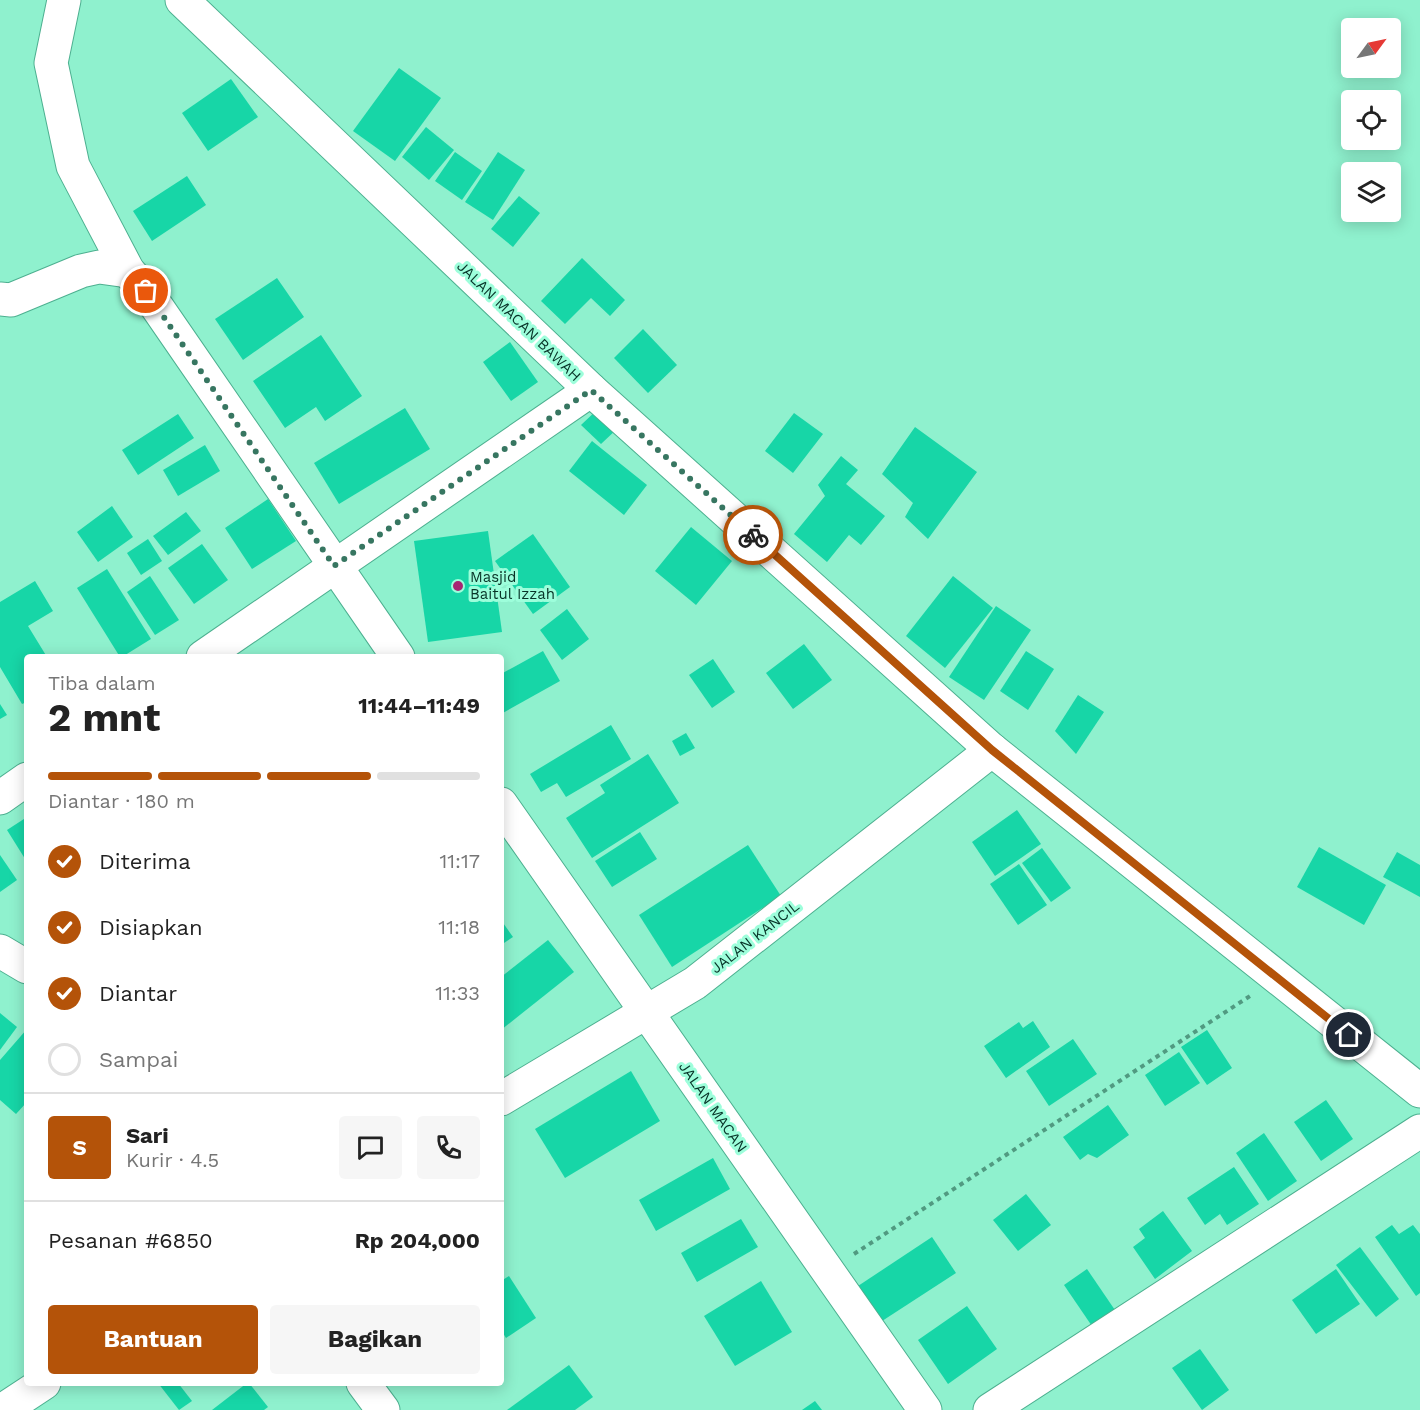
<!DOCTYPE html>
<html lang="id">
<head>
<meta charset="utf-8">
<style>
  :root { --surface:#fff; --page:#f6f6f6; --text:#222; --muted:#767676; --line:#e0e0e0; --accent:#b45309 }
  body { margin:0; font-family:"Work Sans",sans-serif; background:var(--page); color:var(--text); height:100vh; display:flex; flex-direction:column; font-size:22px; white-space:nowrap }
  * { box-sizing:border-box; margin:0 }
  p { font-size:20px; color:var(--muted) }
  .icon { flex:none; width:33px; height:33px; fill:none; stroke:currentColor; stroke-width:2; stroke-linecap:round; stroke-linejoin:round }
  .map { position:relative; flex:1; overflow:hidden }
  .details { position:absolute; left:24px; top:654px; width:480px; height:732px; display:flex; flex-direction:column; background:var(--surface); border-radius:6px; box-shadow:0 3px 15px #0003 }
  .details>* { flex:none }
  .needle { width:39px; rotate:57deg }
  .buttons { position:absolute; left:1341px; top:18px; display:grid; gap:12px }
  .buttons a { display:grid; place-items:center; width:60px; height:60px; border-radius:6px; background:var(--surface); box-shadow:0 3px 15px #0003; font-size:30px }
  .pin { position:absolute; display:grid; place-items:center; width:51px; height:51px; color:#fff; margin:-26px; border:3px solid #fff; border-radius:50%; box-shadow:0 2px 6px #0007 }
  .courier { position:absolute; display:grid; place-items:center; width:60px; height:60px; margin:-30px; border:4px solid #b45309; border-radius:50%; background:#fff; color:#222; box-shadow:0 2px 8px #0007 }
  .head em { font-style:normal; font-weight:700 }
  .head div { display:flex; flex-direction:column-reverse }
  .head { display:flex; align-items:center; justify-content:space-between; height:102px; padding:0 24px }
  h1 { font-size:39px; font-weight:700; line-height:45px }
  .bar { display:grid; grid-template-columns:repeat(4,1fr); gap:9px 6px; align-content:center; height:72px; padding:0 24px }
  .bar i { height:8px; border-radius:4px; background:var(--line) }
  .bar .selected { background:var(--accent) }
  .bar p { grid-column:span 4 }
  .line { display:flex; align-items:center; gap:15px; padding:0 24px; border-top:2px solid var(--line) }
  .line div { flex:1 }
  .round { display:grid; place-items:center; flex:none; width:63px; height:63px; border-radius:6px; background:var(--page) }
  ol { padding:0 24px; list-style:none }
  li { display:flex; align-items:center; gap:18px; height:66px }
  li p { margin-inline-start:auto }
  li .icon { padding:6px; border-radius:50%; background:var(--accent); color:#fff; stroke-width:4 }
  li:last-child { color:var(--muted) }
  li i { width:33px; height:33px; border:3px solid var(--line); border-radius:50% }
  .cta { display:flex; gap:12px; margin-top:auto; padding:12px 24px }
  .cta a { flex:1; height:69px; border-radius:6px; background:var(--accent); color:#fff; font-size:24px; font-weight:700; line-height:69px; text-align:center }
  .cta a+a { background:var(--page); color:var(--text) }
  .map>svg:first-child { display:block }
  .building { fill:#17d6a7 }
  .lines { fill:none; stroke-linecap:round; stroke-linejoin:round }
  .minor-casing { stroke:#4db090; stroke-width:35 }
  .path { stroke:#519a81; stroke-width:4; stroke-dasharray:4.5 4.5; stroke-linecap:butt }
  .minor { stroke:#fff; stroke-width:33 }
  .done { stroke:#377661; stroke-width:6; stroke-dasharray:0 10.8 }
  .route { stroke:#b45309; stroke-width:8 }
  .poi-dot { fill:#a72572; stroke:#9dfedb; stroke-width:2 }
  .labels { text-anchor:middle; stroke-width:6; stroke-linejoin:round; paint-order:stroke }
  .street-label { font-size:15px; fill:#073327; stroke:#9dfedb }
  .poi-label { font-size:15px; fill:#073327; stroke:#9dfedb; text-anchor:start }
</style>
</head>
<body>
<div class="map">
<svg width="1420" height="1410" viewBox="0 0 1420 1410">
  <rect width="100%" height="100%" fill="#8ff1ce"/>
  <g class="building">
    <polygon points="399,68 441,98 395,161 353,131"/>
    <polygon points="231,79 258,117 208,151 182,113"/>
    <polygon points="426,127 454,150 429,180 402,157"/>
    <polygon points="455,152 482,171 462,200 435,181"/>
    <polygon points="498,152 525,170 493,220 465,202"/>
    <polygon points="187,176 206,205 152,241 133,211"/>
    <polygon points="519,196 540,213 513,247 491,229"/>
    <polygon points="582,258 625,300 610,316 591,298 565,324 541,301"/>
    <polygon points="277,278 304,317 243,360 215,319"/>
    <polygon points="643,329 677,365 648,393 614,358"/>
    <polygon points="321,335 362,396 325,421 316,407 285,428 253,381"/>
    <polygon points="510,342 538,382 511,401 483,362"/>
    <polygon points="405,408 430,449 339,504 314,463"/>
    <polygon points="599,408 618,428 601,444 581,425"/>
    <polygon points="794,413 823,434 793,473 765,451"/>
    <polygon points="178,414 194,438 138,475 122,450"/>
    <polygon points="915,427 977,472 928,539 905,517 913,503 882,474"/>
    <polygon points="592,441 647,485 624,515 569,471"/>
    <polygon points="205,445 220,471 178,496 163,470"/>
    <polygon points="841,456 858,470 846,484 885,516 861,545 849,535 827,562 794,534 825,496 818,485"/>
    <polygon points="268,499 296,541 252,569 225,528"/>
    <polygon points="112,506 133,537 98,562 77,532"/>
    <polygon points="186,512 201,531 168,555 153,536"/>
    <polygon points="691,527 732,561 696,605 655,571"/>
    <polygon points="488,531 502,632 428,642 414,541"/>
    <polygon points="533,534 570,587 533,614 495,561"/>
    <polygon points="148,539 162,561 141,575 127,553"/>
    <polygon points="202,544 228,580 194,604 168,568"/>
    <polygon points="107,569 151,639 122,657 120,657 77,588"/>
    <polygon points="150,576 179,620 155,635 127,592"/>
    <polygon points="953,576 993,608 945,668 906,636"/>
    <polygon points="35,581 53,611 28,626 47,657 27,657 27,702 22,704 0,667 0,602"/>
    <polygon points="996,606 1031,630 984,700 949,677"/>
    <polygon points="567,609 589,639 562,660 540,630"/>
    <polygon points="804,644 832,680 793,709 766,673"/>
    <polygon points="543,651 560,681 501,714 501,674"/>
    <polygon points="1026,651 1054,669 1028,710 1000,691"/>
    <polygon points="713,659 735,692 712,708 689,675"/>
    <polygon points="1078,695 1104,712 1076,754 1055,731"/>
    <polygon points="0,704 7,715 0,719"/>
    <polygon points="611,725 631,759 566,797 557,783 541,792 530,774"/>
    <polygon points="686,733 695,748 680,756 672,741"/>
    <polygon points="648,754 679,803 592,858 566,818 605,793 600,785"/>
    <polygon points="1017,810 1041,844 995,876 972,842"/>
    <polygon points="27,817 27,862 7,830"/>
    <polygon points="640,832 657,859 612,887 595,861"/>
    <polygon points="748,845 781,896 672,967 639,915"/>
    <polygon points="1319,847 1386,885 1364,925 1297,887"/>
    <polygon points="1042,848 1071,888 1051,902 1022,863"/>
    <polygon points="1397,852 1420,865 1420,897 1383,877"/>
    <polygon points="0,855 17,880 0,892"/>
    <polygon points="1019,864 1047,905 1018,925 990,884"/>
    <polygon points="501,920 513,937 501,945"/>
    <polygon points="548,940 574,972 501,1030 501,977"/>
    <polygon points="0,1013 17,1027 0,1050"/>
    <polygon points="1033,1021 1050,1047 1006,1078 984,1046 1019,1022 1023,1028"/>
    <polygon points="27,1029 27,1102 16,1114 0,1100 0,1060"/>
    <polygon points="1207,1030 1232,1068 1207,1085 1181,1047"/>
    <polygon points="1073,1039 1097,1074 1049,1106 1026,1071"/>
    <polygon points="1179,1052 1200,1083 1165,1106 1145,1075"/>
    <polygon points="631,1071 660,1121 565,1178 535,1129"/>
    <polygon points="1326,1100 1353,1139 1321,1161 1294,1122"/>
    <polygon points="1108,1105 1129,1135 1097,1158 1088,1154 1080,1160 1063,1137"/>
    <polygon points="1264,1133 1297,1181 1268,1201 1236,1153"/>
    <polygon points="713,1158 730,1189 656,1231 639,1200"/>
    <polygon points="1234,1167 1259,1204 1227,1225 1220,1214 1205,1225 1187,1198"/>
    <polygon points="1026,1194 1051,1225 1018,1251 993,1220"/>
    <polygon points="1163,1211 1192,1251 1155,1279 1133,1247 1145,1238 1139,1229"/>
    <polygon points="741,1219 758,1247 697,1282 681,1253"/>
    <polygon points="1392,1225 1399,1234 1413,1225 1420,1234 1420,1293 1416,1296 1375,1237"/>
    <polygon points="932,1237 956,1273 879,1323 855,1288"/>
    <polygon points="1360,1247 1399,1299 1376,1317 1336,1265"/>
    <polygon points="1087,1269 1119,1316 1096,1332 1064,1285"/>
    <polygon points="1336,1269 1360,1304 1316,1334 1292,1300"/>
    <polygon points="509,1276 536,1318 506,1338 501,1330 501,1281"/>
    <polygon points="761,1281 792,1332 735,1366 704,1316"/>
    <polygon points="967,1306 997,1349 948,1384 918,1340"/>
    <polygon points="1200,1349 1229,1390 1202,1410 1172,1368"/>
    <polygon points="569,1365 593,1397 575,1410 507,1410"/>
    <polygon points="158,1383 178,1383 192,1401 179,1410"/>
    <polygon points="247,1383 249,1383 268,1407 264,1410 212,1410"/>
    <polygon points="815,1401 822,1410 802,1410"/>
  </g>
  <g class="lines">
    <defs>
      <g id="minor">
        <polyline points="64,0 51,63 73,166 128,271 146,291 398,657"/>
        <polyline points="182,0 591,390 992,750 1420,1091"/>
        <polyline points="0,299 11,300 81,271 99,267 128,271"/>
        <polyline points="203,657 591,390"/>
        <polyline points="0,798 27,779"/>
        <polyline points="501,804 925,1410"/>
        <polyline points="0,951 27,967"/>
        <polyline points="501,1099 695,983 992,750"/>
        <polyline points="363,1383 383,1410"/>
        <polyline points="3,1410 44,1383"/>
        <polyline points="990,1410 1420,1131"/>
      </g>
    </defs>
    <use href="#minor" class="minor-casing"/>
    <polyline class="path" points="854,1254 1250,996"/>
    <use href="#minor" class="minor"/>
  </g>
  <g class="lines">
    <polyline class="done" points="146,291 334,566 591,390 753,535"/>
    <polyline class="route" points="753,535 992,750 1349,1035"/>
  </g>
  <circle class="poi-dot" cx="458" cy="586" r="6"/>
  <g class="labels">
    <g class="street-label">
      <text transform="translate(519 321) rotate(44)" y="5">JALAN MACAN BAWAH</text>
      <text transform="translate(755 937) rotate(-38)" y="5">JALAN KANCIL</text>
      <text transform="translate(713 1107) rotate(55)" y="5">JALAN MACAN</text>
    </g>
    <g class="poi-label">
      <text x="470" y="582">Masjid<tspan x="470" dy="17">Baitul Izzah</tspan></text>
    </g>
  </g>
</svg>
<div class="buttons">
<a><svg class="needle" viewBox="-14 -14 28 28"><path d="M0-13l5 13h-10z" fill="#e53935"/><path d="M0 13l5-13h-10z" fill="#767676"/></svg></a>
<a><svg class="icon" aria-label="locate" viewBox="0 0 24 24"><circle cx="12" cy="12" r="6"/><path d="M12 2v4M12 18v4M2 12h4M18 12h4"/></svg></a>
<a><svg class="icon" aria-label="layers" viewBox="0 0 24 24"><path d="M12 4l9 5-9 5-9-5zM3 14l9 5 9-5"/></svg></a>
</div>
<div class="pin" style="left:146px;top:291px;background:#ea580c"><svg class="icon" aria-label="bag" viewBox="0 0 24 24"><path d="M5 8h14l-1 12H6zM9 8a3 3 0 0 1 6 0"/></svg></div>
<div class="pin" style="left:1349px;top:1035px;background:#1f2937"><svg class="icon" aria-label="home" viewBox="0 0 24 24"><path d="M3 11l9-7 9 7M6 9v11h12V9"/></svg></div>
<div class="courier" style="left:753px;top:535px"><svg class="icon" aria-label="bike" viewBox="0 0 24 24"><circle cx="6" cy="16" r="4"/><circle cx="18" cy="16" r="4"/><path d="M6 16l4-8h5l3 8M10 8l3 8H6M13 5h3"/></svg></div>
<section class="details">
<div class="head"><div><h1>2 mnt</h1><p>Tiba dalam</p></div><em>11:44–11:49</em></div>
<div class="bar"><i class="selected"></i><i class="selected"></i><i class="selected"></i><i></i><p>Diantar · 180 m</p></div>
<ol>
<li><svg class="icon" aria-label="check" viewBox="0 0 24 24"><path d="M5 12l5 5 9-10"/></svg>Diterima<p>11:17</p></li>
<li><svg class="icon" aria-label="check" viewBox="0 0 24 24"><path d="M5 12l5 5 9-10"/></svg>Disiapkan<p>11:18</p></li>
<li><svg class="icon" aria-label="check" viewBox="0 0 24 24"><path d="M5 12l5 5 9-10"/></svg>Diantar<p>11:33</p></li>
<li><i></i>Sampai</li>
</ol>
<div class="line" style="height:108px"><b class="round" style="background:var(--accent);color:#fff">S</b><div><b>Sari</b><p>Kurir · 4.5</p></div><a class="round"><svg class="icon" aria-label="chat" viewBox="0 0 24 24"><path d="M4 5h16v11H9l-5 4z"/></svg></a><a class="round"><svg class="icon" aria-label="phone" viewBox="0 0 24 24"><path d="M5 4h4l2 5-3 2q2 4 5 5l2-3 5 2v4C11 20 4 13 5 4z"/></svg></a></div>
<div class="line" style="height:78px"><div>Pesanan #6850</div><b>Rp 204,000</b></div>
<div class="cta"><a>Bantuan</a><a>Bagikan</a></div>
</section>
</div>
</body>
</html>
